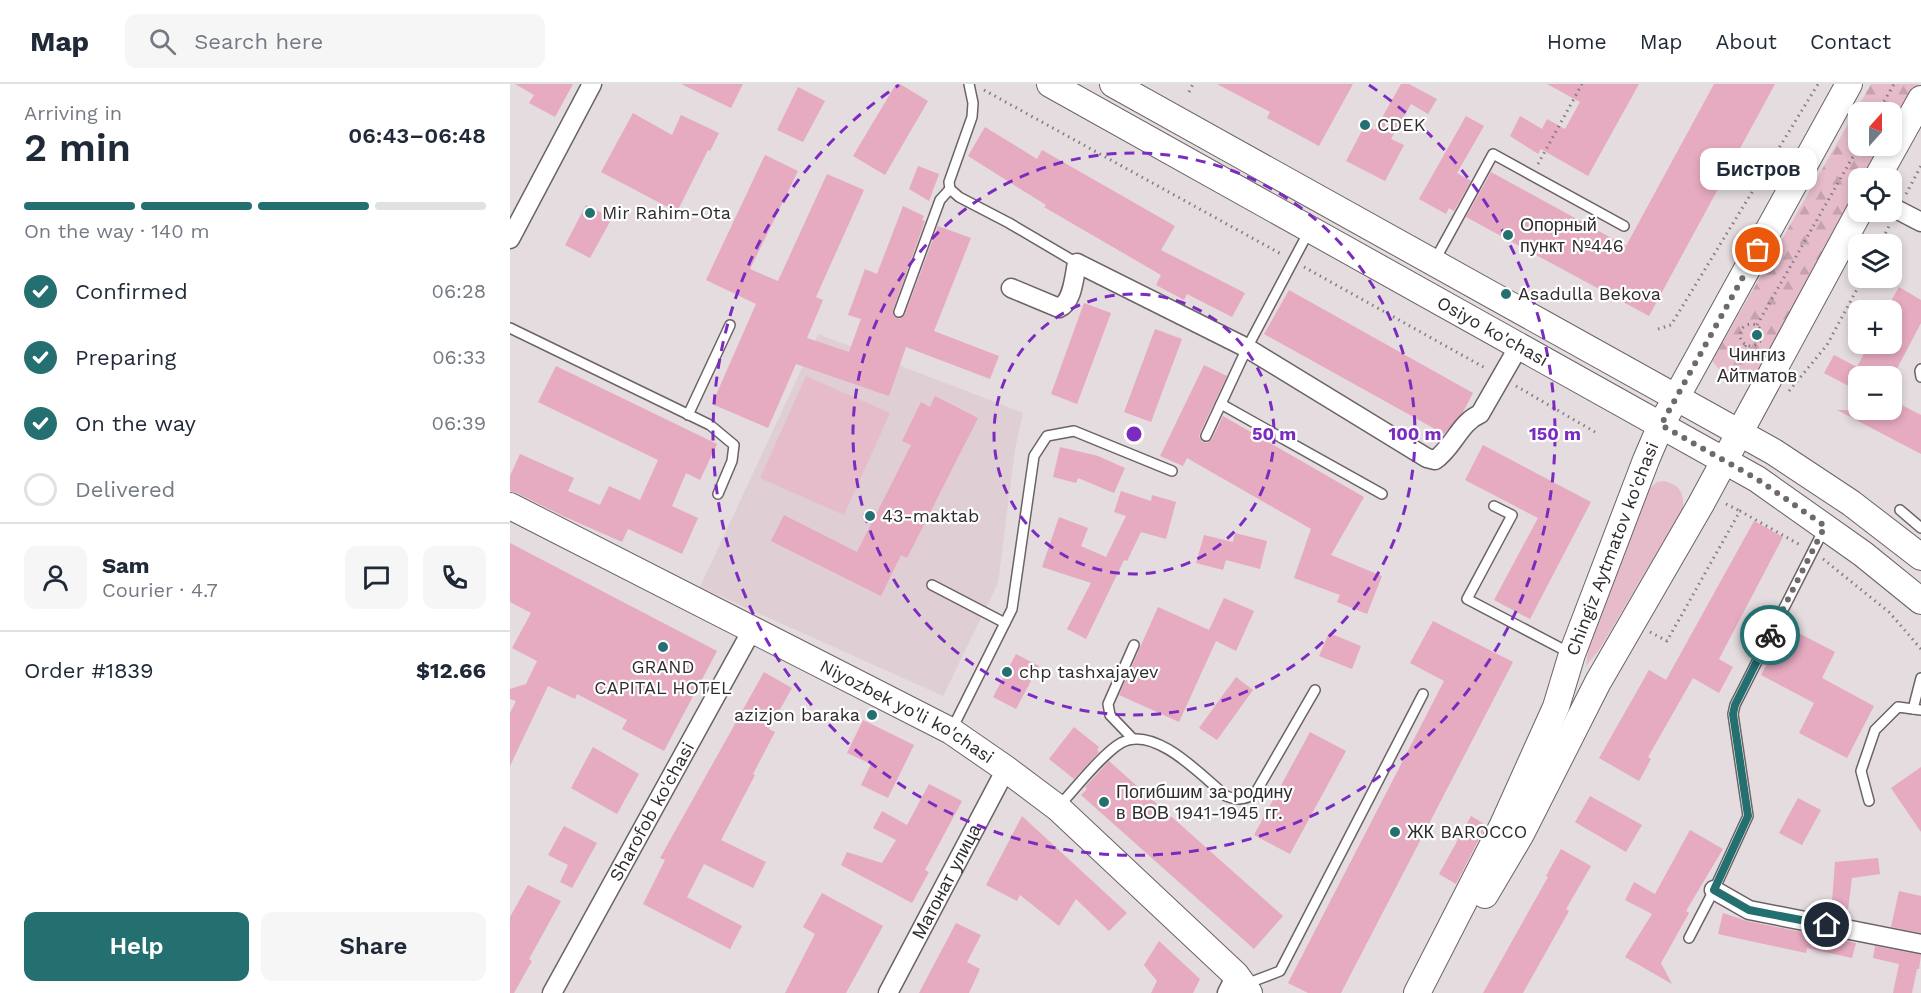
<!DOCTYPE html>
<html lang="en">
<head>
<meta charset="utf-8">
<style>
  :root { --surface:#fff; --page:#f6f6f7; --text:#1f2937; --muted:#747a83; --line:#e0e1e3; --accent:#246f70 }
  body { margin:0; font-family:"Work Sans",sans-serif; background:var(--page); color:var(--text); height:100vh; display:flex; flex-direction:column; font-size:22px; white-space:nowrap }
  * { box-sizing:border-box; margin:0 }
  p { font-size:20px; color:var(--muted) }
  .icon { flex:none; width:33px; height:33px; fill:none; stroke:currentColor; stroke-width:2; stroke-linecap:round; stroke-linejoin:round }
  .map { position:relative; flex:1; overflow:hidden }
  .details { display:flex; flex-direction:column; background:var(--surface); width:510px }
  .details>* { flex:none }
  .needle { width:39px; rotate:21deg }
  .tools { position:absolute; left:1338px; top:18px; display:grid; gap:12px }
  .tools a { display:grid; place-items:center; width:54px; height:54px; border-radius:12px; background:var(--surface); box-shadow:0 3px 9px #0003; font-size:30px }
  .pin { position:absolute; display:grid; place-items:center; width:51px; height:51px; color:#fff; margin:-26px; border:3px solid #fff; border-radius:50%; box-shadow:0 2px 6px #0007 }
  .courier { position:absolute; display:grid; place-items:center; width:60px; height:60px; margin:-30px; border:4px solid #246f70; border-radius:50%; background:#fff; color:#222; box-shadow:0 2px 8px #0007 }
  .bubble { position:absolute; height:42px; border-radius:12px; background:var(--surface); box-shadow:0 3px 9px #0003; font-size:20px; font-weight:600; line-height:42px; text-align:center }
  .headline em { font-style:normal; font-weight:600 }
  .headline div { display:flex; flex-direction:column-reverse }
  .headline { display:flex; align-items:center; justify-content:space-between; height:102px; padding:0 24px }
  h1 { font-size:39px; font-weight:600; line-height:45px }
  .bar { display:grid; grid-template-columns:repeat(4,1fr); gap:9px 6px; align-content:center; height:72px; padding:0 24px }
  .bar i { height:8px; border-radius:4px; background:var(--line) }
  .bar .current { background:var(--accent) }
  .bar p { grid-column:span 4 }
  .line { display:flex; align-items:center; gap:15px; padding:0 24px; border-top:2px solid var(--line) }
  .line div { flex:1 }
  .round { display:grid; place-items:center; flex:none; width:63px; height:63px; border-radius:12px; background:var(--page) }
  ol { padding:0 24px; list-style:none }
  li { display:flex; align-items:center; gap:18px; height:66px }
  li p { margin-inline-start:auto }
  li .icon { padding:6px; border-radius:50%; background:var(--accent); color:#fff; stroke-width:4 }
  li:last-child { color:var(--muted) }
  li i { width:33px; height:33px; border:3px solid var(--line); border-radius:50% }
  .action { display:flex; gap:12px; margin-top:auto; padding:12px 24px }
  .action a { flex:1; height:69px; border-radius:12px; background:var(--accent); color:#fff; font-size:24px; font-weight:600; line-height:69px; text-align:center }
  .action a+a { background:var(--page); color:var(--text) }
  header { display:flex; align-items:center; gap:36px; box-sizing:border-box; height:84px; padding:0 30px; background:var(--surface); border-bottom:2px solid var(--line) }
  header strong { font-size:28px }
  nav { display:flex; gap:33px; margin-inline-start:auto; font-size:21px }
  .search { width:420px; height:54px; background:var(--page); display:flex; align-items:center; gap:15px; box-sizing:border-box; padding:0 21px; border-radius:12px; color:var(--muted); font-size:22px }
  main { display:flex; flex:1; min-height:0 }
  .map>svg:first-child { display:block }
  .built { fill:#dfced4 }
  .grass { fill:#e6bccb }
  .forest { fill:url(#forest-firs) }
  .building { fill:#e6aac1 }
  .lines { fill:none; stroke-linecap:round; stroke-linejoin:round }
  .lane-casing { stroke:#6b6366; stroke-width:12 }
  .street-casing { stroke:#6b6366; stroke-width:21 }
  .secondary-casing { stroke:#6b6366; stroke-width:28 }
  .path { stroke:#837e80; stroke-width:3; stroke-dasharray:1.5 4.5; stroke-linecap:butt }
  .lane { stroke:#fff; stroke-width:9 }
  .street { stroke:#fff; stroke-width:18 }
  .secondary { stroke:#fff; stroke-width:26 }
  .done { stroke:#6e6a6b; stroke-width:6; stroke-dasharray:0 10.8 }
  .route { stroke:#246f70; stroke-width:8 }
  .ring { fill:none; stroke:#7b2cbf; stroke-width:3; stroke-dasharray:10 8 }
  .poi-dot { fill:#246f70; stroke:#fff; stroke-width:2 }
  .labels { text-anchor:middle; stroke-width:4.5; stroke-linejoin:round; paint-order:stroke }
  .poi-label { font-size:18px; fill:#2f2c2d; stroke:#fff; text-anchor:start }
  .street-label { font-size:18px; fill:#2f2c2d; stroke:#fff }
  .centre { fill:#7b2cbf; stroke:#fff; stroke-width:3 }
  .ring-label { font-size:18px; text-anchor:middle; font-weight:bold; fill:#7b2cbf; stroke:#fff; stroke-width:4.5; stroke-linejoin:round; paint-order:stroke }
</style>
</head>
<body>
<header>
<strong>Map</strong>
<div class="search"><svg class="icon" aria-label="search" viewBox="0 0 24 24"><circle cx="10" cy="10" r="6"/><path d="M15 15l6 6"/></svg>Search here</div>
<nav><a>Home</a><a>Map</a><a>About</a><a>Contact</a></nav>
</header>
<main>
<section class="details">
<div class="headline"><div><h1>2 min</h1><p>Arriving in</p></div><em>06:43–06:48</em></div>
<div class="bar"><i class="current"></i><i class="current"></i><i class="current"></i><i></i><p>On the way · 140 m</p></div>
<ol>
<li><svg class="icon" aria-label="check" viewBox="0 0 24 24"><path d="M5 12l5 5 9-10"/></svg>Confirmed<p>06:28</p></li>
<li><svg class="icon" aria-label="check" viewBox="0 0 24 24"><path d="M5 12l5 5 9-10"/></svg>Preparing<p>06:33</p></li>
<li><svg class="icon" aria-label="check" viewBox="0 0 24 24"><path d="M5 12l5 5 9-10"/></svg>On the way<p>06:39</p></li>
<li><i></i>Delivered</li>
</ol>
<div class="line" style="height:108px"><a class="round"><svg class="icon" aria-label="person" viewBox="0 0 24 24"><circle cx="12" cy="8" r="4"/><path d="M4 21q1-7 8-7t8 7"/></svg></a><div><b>Sam</b><p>Courier · 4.7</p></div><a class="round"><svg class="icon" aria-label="chat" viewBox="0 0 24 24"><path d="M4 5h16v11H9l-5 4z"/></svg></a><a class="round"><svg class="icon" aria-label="phone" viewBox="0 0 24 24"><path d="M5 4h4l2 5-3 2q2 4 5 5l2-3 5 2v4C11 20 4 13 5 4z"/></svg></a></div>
<div class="line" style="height:78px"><div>Order #1839</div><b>$12.66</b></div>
<div class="action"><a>Help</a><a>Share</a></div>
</section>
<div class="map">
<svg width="1411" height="909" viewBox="0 0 1411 909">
  <defs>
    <pattern id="forest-firs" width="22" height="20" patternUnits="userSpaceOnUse" patternTransform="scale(1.5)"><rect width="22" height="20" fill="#e6bccb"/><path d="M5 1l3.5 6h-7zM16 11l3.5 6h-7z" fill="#c6a2af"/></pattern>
  </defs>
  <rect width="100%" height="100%" fill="#e4dcdf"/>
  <polygon class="built" points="308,250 513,329 505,365 488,499 433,612 190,503"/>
  <g class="grass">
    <polygon points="296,292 380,329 334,431 250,394"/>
    <path d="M1154,397C1170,401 1174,409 1173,424L1089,566L1076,582L1079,560L1136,408L1147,398Z"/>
  </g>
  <polygon class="forest" points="1361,0 1409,0 1382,51 1382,28 1348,28 1348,62 1376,62 1358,94 1348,94 1348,111 1248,288 1234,298 1214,291 1202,277"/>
  <g class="building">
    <polygon points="5,0 63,0 45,33 19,19 24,11"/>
    <polygon points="171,0 233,0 221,24"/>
    <polygon points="386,0 390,0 418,17 375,91 343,72"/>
    <polygon points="707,0 843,0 809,62 757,34 760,28"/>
    <polygon points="891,0 899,0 927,15 918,30 901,20 881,55 894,61 875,97 836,77 855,41 865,46"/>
    <polygon points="1037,0 1129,0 1078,92 1031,65 1028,70 1000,52 1010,32 1032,45 1037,35 1055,45 1070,18"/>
    <polygon points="1204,0 1265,0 1139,232 956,133 981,88 1116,162"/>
    <polygon points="288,3 315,17 293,58 267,46"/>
    <polygon points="123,29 162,51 171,31 209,49 200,67 198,66 167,128 91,88"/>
    <polygon points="956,32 974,42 947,89 961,97 944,127 939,124 936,130 909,115"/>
    <polygon points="475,43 527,75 532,66 665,142 651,166 735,209 722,233 677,210 674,216 646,201 651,191 534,123 536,121 458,72"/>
    <polygon points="255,71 288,87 240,185 268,197 317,90 354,106 306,213 313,216 297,254 339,268 351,235 338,231 355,185 367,190 393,122 414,132 412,136 415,137 383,226 384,232 390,235 395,230 428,142 461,154 424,247 489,272 480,295 396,263 379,312 286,280 258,344 202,320 246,220 196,196"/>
    <polygon points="408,82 429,90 419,117 399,105"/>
    <polygon points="76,121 102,134 80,174 55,161"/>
    <polygon points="1389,203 1411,216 1411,239 1382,294 1382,292 1348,292 1348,307 1314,289 1324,271 1347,283 1359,260 1382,260 1382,234 1385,226 1376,226"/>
    <polygon points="779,206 963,309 953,328 934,350 754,250"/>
    <polygon points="574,219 601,229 567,320 541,310"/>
    <polygon points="645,245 672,255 641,338 614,328"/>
    <polygon points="694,281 717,292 690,349 689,353 693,358 697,359 702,355 713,332 854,413 821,471 872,492 857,530 827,518 830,511 784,494 801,445 677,374 673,382 650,372"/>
    <polygon points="46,282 207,360 190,396 176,389 162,422 188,434 172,470 118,445 112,458 53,432 7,409 0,407 0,392 10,370 64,394 58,407 90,421 99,402 130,416 148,376 28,318"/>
    <polygon points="425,312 468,334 397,474 391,471 371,512 261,457 274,431 347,468 401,361 392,357 411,318 420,323"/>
    <polygon points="1382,316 1411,331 1411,370 1327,326 1382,326"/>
    <polygon points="973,361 1081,418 1020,535 984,516 1028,434 955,396"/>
    <polygon points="550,363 588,372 615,384 604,409 568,394 566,399 543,393"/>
    <polygon points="611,407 641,417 642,411 666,418 656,455 631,448 617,477 614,476 576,555 557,545 581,499 532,483 549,433 578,444 571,462 596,473 616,432 604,428"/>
    <polygon points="1244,437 1273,453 1209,575 1223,583 1209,609 1183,594 1138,673 1141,675 1129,697 1089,674 1139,586 1156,596"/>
    <polygon points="725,449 757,457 750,485 716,476 713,486 686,479 694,451 723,458"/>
    <polygon points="0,459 207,567 154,667 112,645 117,636 67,610 65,615 38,602 0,682 0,629 6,617 0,615 0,605 16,600 27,577 2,564 21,529 0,518"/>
    <polygon points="714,514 744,527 726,567 706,557 669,638 609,611 648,523 699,546"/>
    <polygon points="923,537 1003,578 831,909 798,909 778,899 934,597 900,579"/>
    <polygon points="1277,543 1325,568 1312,594 1364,622 1337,674 1289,649 1304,619 1251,591"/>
    <polygon points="819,549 851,562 842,585 809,572"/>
    <polygon points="506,570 529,582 506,625 483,613"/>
    <polygon points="254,588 282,604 259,645 265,648 243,690 245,691 211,756 256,778 243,804 194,780 177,813 232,842 220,865 133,820 155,776 150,774"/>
    <polygon points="726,593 743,606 707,656 689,644"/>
    <polygon points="353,636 404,661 378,714 351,701 361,680 337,669"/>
    <polygon points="564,643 589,663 587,666 589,668 564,695 539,675"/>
    <polygon points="800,648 836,667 780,770 744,751"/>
    <polygon points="83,663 129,690 107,730 61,704"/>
    <polygon points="599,677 773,832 744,865 571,711 577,705 575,703"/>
    <polygon points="1411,683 1411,748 1381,704"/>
    <polygon points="419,700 452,717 415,786 419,788 402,819 331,781 337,768 372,779 386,756 363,744 372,727 397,741"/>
    <polygon points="1080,712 1132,741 1116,768 1065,738"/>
    <polygon points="1288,714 1311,726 1292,761 1269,749"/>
    <polygon points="512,732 617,829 599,847 566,815 549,842 510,811 507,817 476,801"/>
    <polygon points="961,732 976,741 946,800 929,790"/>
    <polygon points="54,742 87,759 62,804 50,798 58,781 38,771"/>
    <polygon points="1180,746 1213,765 1176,827 1179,829 1151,879 1162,900 1115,873 1142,830 1115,816 1124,798 1145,810"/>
    <polygon points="1051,765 1081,782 1056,825 1059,827 1013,909 973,909 1038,793 1036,792"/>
    <polygon points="1368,774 1370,790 1342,794 1337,834 1321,831 1325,778"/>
    <polygon points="18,801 51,817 19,875 22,877 4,909 0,909 0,833"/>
    <polygon points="1389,807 1411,812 1411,849 1381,843"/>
    <polygon points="312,809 373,842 336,909 275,909 305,850 293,843"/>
    <polygon points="1213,829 1237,837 1346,859 1342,874 1297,864 1296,869 1208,850"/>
    <polygon points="446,839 471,851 457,878 470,885 459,909 409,909"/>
    <polygon points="649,857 690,895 683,909 641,909 647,897 634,881"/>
    <polygon points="1365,862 1411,871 1409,885 1407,885 1402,909 1383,909 1389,880 1363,874"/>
  </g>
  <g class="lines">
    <defs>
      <g id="lane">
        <polyline points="459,0 463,19 462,33 439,98 440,105 449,113 499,139 567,179"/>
        <polyline points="925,176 983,70 1114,142"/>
        <polyline points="389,228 430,116 440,105"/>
        <polyline points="0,244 200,341 224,361 222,377 208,410"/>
        <polyline points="1411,285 1410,287 1411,293"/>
        <polyline points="711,320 872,410"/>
        <polyline points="178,331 220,241"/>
        <polyline points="696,352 737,264 799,147"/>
        <polyline points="984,422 1002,431 957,515 1060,569"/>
        <polyline points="1390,426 1411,444"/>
        <polyline points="422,501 495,539"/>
        <polyline points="1403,625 1411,594"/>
        <polyline points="442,645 502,525 524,372 537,352 564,347 662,387"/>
        <polyline points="623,655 600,631 598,620 624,561"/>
        <polyline points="1359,717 1351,687 1365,646 1388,623 1411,626"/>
        <path d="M549,722C564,706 593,669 611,659C644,640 692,692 716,712C728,717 737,716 746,708L805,606"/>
        <polyline points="1179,854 1204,806 1238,732 1223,630 1225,621 1314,445"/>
        <polyline points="736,900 770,887 913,610"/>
      </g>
      <g id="street">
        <polyline points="1382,123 1411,138"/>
        <polyline points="0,155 82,0"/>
        <path d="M501,204L549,224C563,218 564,193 567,179L737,264L917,374L925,376C943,364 950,338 970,330L1009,262"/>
        <polyline points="1204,806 1239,826 1411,860"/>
        <path id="s1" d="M42,909L242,546"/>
        <path id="s2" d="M378,909L496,685"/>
        <polyline points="717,909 726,891"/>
      </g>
      <g id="secondary">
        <path id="s3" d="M540,0L1247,395L1353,470L1411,517"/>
        <polyline points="603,0 1264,368 1341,419 1411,473"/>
        <polyline points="1367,94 1411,15"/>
        <path id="s4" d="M0,422L441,647L496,685L548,724L726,891L739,909"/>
        <polyline points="975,811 1011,750 1088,598 1191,420 1349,128"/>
        <path id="s5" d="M907,909L992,743L1046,623L1062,570L1136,376L1151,341L1339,0"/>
      </g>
    </defs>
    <use href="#lane" class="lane-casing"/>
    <use href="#street" class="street-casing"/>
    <use href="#secondary" class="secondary-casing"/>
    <g class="path">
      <polyline points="474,6 773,171"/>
      <polyline points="679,8 683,0"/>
      <polyline points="1368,28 1384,0"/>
      <polyline points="1028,80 1072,0"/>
      <polyline points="1396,110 1411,82"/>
      <polyline points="1370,160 1379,142"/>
      <polyline points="794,183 977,285"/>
      <circle cx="1241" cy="251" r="11"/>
      <polyline points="1247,241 1349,62"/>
      <polyline points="1148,245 1161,241 1308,0"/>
      <polyline points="1226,278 1236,261"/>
      <polyline points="1006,302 1085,348"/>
      <polyline points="1279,307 1317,261 1353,194"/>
      <polyline points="1216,420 1230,427"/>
      <polyline points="1313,475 1379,528 1411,565"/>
      <polyline points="1140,548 1157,557 1230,427 1292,462"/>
    </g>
    <use href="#lane" class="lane"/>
    <use href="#street" class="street"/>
    <use href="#secondary" class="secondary"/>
  </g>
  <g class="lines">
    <polyline class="done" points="1248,166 1151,341 1247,395 1315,442 1260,551"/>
    <polyline class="route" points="1260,551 1225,621 1223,630 1238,732 1204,806 1239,826 1317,841"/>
  </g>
  <g class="ring">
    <circle cx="624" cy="350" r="140"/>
    <circle cx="624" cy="350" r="281"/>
    <path d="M859 1A421 421 0 1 1 389 1"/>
  </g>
  <g class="poi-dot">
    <circle cx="855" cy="41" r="6"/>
    <circle cx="80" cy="129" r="6"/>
    <circle cx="998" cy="151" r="6"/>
    <circle cx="996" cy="210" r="6"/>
    <circle cx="1247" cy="251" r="6"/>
    <circle cx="360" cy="432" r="6"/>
    <circle cx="153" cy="563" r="6"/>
    <circle cx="497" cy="588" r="6"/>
    <circle cx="362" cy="631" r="6"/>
    <circle cx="594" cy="718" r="6"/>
    <circle cx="885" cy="748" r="6"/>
  </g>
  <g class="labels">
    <g class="poi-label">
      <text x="867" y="47">CDEK</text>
      <text x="92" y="135">Mir Rahim-Ota</text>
      <text x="1010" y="147">Опорный<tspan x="1010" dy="21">пункт №446</tspan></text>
      <text x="1008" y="216">Asadulla Bekova</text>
      <text x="1247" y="277" text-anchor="middle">Чингиз<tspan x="1247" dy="21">Айтматов</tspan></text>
      <text x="372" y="438">43-maktab</text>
      <text x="153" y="589" text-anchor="middle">GRAND<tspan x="153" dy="21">CAPITAL HOTEL</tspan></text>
      <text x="509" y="594">chp tashxajayev</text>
      <text x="350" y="637" text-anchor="end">azizjon baraka</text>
      <text x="606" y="714">Погибшим за родину<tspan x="606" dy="21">в ВОВ 1941-1945 гг.</tspan></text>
      <text x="897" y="754">ЖК BAROCCO</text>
    </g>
    <g class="street-label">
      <text dy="6" stroke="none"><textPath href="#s3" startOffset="507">Osiyo ko'chasi</textPath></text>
      <text dy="6" stroke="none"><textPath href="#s5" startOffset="486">Chingiz Aytmatov ko'chasi</textPath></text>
      <text dy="6" stroke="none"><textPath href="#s4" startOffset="447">Niyozbek yo'li ko'chasi</textPath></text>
      <text dy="6" stroke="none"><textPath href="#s1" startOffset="207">Sharofob ko'chasi</textPath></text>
      <text dy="6" stroke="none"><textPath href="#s2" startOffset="126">Матонат улица</textPath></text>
    </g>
  </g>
  <circle cx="624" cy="350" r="9" class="centre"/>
  <g class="ring-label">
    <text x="764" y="356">50 m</text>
    <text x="905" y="356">100 m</text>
    <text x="1045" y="356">150 m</text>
  </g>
</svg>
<div class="tools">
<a><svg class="needle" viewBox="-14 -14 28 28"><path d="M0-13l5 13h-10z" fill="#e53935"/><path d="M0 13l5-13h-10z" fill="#747a83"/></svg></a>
<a><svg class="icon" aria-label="locate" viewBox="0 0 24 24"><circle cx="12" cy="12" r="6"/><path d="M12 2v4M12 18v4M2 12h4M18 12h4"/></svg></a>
<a><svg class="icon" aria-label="layers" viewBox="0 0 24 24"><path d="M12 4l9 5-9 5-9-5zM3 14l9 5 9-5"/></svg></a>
<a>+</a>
<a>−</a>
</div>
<div class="pin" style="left:1248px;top:166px;background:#ea580c"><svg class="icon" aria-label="bag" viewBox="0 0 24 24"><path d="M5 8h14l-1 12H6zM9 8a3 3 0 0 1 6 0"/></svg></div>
<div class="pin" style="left:1317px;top:841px;background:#1f2937"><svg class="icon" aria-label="home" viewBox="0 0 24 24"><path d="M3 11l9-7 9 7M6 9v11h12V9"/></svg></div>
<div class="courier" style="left:1260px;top:551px"><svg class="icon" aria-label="bike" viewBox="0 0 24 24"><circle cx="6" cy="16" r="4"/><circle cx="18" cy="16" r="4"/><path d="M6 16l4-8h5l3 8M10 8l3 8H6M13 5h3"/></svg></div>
<div class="bubble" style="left:1190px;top:64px;width:117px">Бистров</div>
</div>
</main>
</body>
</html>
